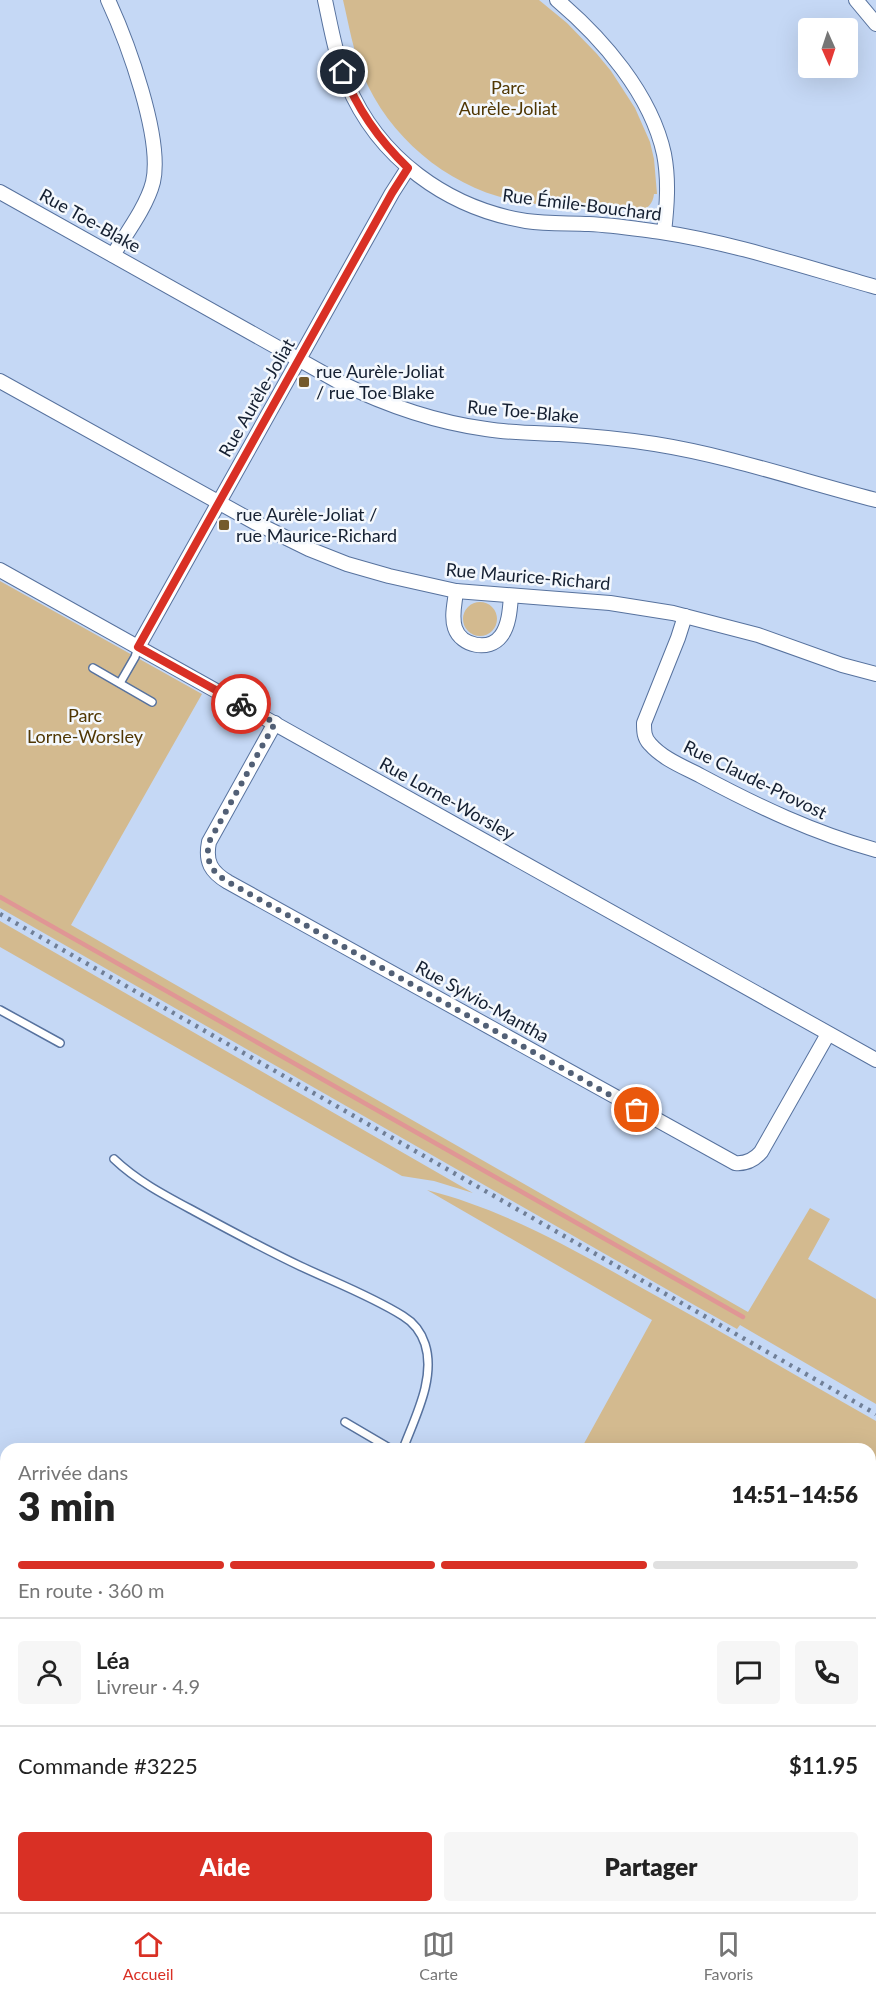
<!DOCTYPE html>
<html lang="fr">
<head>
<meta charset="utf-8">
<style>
  :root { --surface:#fff; --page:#f6f6f6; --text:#222; --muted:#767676; --line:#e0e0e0; --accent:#d93025 }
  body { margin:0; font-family:Lato,sans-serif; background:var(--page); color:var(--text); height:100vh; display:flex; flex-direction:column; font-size:22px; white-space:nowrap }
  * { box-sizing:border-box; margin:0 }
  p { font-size:20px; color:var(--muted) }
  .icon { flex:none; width:33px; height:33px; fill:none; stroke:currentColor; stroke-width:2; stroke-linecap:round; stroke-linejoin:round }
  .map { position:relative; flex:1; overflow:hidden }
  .panel { position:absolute; left:0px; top:1443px; width:876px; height:470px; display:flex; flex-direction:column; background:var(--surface); border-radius:18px 18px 0 0; box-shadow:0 6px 24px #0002 }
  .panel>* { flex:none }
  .needle { width:39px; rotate:177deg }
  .fabs { position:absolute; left:798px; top:18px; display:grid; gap:12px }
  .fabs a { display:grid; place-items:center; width:60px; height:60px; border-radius:6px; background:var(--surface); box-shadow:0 6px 24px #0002; font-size:30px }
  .pin { position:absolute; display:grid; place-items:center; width:51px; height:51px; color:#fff; margin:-26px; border:3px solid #fff; border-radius:50%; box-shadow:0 2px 6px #0007 }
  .courier { position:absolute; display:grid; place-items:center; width:60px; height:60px; margin:-30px; border:4px solid #d93025; border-radius:50%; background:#fff; color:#222; box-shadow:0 2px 8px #0007 }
  .summary em { font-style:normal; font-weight:800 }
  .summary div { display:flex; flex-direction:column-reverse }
  .summary { display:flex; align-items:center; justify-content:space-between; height:102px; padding:0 18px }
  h1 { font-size:39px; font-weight:800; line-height:45px }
  .bar { display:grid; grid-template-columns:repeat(4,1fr); gap:9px 6px; align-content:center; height:72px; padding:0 18px }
  .bar i { height:8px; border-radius:4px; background:var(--line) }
  .bar .active { background:var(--accent) }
  .bar p { grid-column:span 4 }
  .line { display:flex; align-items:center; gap:15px; padding:0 18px; border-top:2px solid var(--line) }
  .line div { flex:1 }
  .round { display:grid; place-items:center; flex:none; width:63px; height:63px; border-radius:6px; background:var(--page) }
  .button { display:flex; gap:12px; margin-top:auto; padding:12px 18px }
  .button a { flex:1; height:69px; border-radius:6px; background:var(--accent); color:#fff; font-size:24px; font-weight:800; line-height:69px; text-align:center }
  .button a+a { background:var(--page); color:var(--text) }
  .menu { display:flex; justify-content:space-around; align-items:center; height:84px; border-top:2px solid var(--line); background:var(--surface); font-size:16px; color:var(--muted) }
  .menu a { display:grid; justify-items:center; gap:3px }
  .menu .active { color:var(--accent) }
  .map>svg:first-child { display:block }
  .green { fill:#d3ba8f }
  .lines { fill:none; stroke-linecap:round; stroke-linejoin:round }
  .stream { stroke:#e09695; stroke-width:4.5 }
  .service-casing { stroke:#57729e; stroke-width:10 }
  .minor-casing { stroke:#57729e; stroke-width:16 }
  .tertiary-casing { stroke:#57729e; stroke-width:21 }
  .service { stroke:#fff; stroke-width:7 }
  .minor { stroke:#fff; stroke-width:14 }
  .tertiary { stroke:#fff; stroke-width:18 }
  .rail { stroke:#707f97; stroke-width:4.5; stroke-dasharray:3 6; stroke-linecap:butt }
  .done { stroke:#526076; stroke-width:6; stroke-dasharray:0 10.8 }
  .route { stroke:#d93025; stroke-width:8 }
  .poi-dot { fill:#745a2c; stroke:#f4f8fd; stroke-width:2 }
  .labels { text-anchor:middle; stroke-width:5; stroke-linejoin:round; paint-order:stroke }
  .park-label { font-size:18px; fill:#503703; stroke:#f4f8fd }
  .street-label { font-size:18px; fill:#141f31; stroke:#f4f8fd }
  .poi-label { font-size:18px; fill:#141f31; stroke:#f4f8fd; text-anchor:start }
</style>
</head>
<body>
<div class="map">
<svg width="876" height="1912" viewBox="0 0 876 1912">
  <rect width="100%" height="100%" fill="#c5d8f5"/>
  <g class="green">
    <path d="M343,0H539L567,23L597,54L611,71L635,108L650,142L654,159L657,194H654C653,204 647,210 637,211C601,208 563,208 528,203C456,193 391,142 363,75C353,51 349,25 343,0Z"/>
    <polygon points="0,581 202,694 71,925 748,1312 810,1208 830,1219 808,1259 876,1299 876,1404 740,1325 737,1329 696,1306 0,908"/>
    <circle cx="480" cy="619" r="17"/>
    <polygon points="0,921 473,1193 434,1181 402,1176 0,947"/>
    <path d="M427,1190C505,1210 573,1249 642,1288C721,1331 798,1377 876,1421V1604L870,1608V1449H581L652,1320Z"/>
  </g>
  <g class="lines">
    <polyline class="stream" points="0,897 743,1317"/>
    <defs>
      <g id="service">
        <polyline points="93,668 152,702"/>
        <polyline points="120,683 135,657 138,647"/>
        <polyline points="0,1010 60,1043"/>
        <path d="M114,1159C137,1181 166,1196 194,1211C229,1230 264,1249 300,1266C334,1282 371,1296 403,1316C413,1322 421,1332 425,1344C436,1378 415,1417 403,1449"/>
        <polyline points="345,1422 391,1449"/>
        <polyline points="870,1617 876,1613"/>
        <polyline points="870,1725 876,1721"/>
        <polyline points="501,1906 511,1912"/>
        <polyline points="657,1906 661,1912"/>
        <polyline points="239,1912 242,1906"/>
        <polyline points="458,1912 461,1906"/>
        <polyline points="540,1912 543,1906"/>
        <polyline points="687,1912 694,1906"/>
      </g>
      <g id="minor">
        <path d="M108,0C127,41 163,138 153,182C147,206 126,234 113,255"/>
        <path d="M325,0C331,28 336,57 347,83C378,158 447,208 526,221C547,224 568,223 589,224C613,225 637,229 661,232C734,243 805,267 876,287"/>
        <path d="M557,0C602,38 651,94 664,154C669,180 667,206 664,232"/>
        <polyline points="856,0 876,24"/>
        <path d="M0,192L339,382C386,405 434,422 486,429C511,433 535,433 559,434C591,436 623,439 655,444C730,456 802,481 876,500"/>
        <polyline points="0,381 254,522 309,549 347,564 389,576 456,591 610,603 673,613 758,635 842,665 876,674"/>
        <polyline points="0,570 876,1060"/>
        <path d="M456,591C455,603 451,616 455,628C461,646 489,652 501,636C509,626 510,609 511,596"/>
        <path d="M685,616L678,638L644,723C644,731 644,738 650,744C663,759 684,767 701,776C757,806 814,833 876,850"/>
        <polyline points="138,647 392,193 408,168"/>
        <path d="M275,723L209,842C205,862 211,872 228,882L735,1163C746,1164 754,1160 761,1152L828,1034"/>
        <polyline points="0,1563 6,1567"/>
        <polyline points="0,1690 6,1693"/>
        <polyline points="602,1906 608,1912"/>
        <polyline points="5,1912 8,1906"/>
        <polyline points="202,1912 205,1906"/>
      </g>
      <g id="tertiary">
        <polyline points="870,1827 876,1822"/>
        <polyline points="757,1912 764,1906"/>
      </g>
    </defs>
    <use href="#service" class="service-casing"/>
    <use href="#minor" class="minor-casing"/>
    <use href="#tertiary" class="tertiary-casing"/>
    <use href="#service" class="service"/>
    <use href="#minor" class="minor"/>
    <use href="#tertiary" class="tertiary"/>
    <polyline class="rail" points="0,914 876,1414"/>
  </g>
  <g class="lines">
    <path class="done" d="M241,704L275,723L209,842C205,862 212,872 228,882L637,1110"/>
    <path class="route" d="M241,704L138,647L392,193L408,168C379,140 357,109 343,72"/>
  </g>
  <g class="poi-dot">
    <rect x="298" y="376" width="12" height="12" rx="3"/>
    <rect x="218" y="519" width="12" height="12" rx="3"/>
  </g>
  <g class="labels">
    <g class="park-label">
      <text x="508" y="94">Parc<tspan x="508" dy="21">Aurèle-Joliat</tspan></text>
      <text x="85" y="722">Parc<tspan x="85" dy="21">Lorne-Worsley</tspan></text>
    </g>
    <g class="street-label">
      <text transform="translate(582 205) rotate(7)" y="6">Rue Émile-Bouchard</text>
      <text transform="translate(90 221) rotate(29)" y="6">Rue Toe-Blake</text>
      <text transform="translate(257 398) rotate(-60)" y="6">Rue Aurèle-Joliat</text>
      <text transform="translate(523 412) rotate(5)" y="6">Rue Toe-Blake</text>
      <text transform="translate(528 577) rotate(5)" y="6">Rue Maurice-Richard</text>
      <text transform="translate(755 780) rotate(26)" y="6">Rue Claude-Provost</text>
      <text transform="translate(447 799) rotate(29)" y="6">Rue Lorne-Worsley</text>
      <text transform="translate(482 1002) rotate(29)" y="6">Rue Sylvio-Mantha</text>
    </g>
    <g class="poi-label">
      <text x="316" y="378">rue Aurèle-Joliat<tspan x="316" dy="21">/ rue Toe Blake</tspan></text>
      <text x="236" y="521">rue Aurèle-Joliat /<tspan x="236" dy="21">rue Maurice-Richard</tspan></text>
    </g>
  </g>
</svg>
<div class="fabs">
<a><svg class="needle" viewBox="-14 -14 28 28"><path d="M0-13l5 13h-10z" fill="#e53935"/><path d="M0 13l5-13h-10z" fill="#767676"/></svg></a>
</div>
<div class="pin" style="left:637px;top:1110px;background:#ea580c"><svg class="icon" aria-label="bag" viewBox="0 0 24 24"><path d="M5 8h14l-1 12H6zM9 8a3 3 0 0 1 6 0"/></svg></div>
<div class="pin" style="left:343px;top:72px;background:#1f2937"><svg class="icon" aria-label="home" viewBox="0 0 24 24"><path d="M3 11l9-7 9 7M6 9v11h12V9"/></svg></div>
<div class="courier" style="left:241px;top:704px"><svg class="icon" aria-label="bike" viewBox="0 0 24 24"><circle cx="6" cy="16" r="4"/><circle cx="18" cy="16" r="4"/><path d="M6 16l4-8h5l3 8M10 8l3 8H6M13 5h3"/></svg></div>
<section class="panel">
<div class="summary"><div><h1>3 min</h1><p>Arrivée dans</p></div><em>14:51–14:56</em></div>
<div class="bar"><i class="active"></i><i class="active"></i><i class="active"></i><i></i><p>En route · 360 m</p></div>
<div class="line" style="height:108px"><a class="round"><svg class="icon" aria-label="person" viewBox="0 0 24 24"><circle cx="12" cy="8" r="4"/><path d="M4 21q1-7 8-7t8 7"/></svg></a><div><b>Léa</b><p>Livreur · 4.9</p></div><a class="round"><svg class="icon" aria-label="chat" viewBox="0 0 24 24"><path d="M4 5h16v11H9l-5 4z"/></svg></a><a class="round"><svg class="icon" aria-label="phone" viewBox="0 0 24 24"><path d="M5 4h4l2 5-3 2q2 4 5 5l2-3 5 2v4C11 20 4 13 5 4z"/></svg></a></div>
<div class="line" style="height:78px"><div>Commande #3225</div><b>$11.95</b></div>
<div class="button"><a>Aide</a><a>Partager</a></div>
</section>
</div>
<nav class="menu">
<a class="active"><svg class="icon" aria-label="home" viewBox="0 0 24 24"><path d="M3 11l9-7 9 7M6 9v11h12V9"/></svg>Accueil</a>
<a><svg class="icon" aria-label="map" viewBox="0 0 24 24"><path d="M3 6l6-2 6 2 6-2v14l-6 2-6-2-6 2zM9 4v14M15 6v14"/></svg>Carte</a>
<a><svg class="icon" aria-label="saved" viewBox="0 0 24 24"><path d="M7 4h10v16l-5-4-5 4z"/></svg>Favoris</a>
</nav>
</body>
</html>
